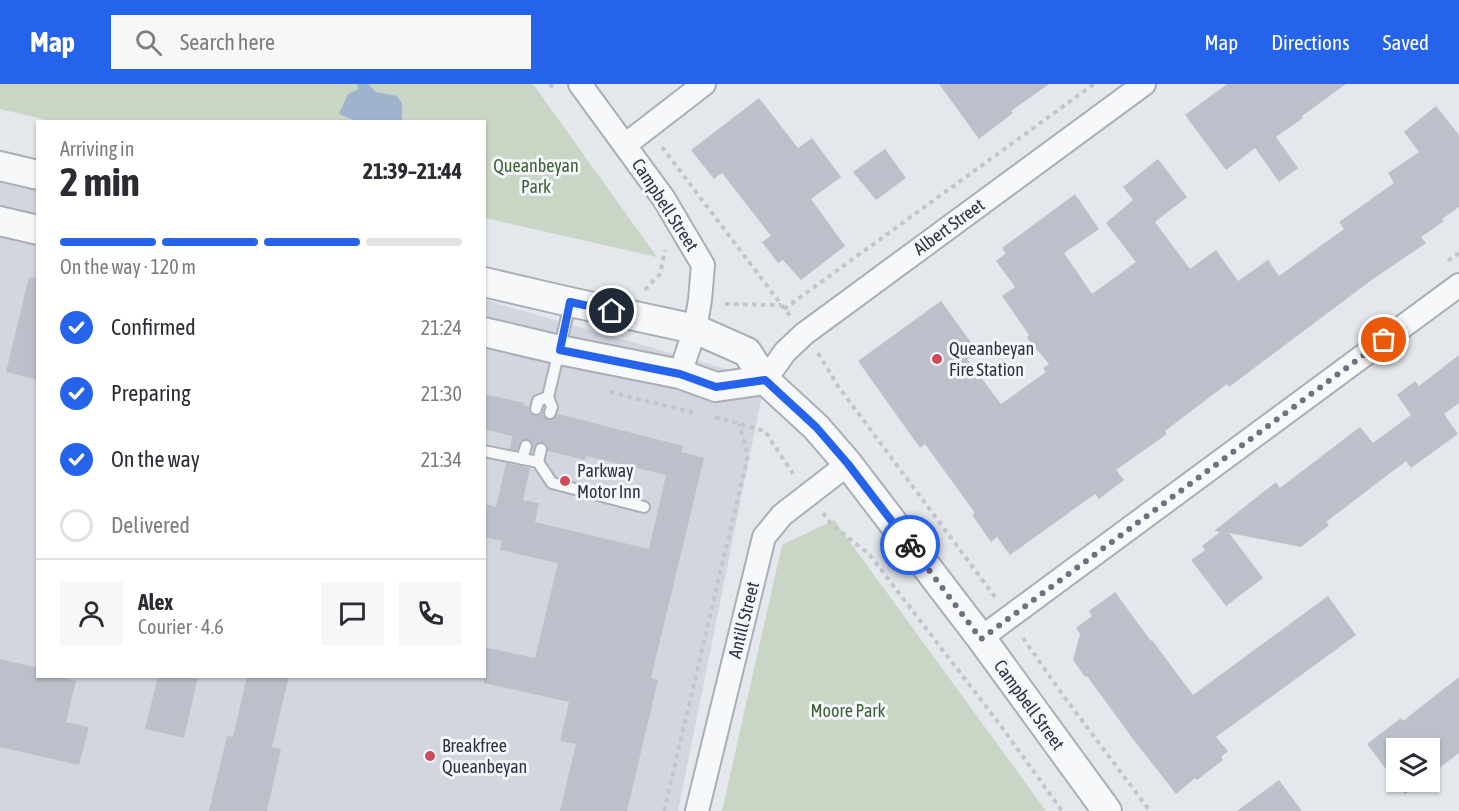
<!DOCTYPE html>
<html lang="en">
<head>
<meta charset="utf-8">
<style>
  :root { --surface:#fff; --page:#f7f7f7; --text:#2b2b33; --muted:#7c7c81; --line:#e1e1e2; --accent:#2563eb }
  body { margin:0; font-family:"Asap Condensed",sans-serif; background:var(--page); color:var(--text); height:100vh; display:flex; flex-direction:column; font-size:22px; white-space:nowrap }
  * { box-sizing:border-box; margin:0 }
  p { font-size:20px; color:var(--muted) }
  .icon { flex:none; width:33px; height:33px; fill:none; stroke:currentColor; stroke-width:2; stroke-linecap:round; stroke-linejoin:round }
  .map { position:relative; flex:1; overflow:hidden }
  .details { position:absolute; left:36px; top:36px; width:450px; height:558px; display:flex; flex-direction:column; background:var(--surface); border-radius:0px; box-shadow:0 2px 4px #0004 }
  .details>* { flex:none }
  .controls { position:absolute; left:1386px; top:654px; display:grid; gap:12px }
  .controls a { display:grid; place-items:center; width:54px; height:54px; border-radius:0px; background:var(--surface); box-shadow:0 2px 4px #0004; font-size:30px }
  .pin { position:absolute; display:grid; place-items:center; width:51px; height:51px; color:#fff; margin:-26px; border:3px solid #fff; border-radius:50%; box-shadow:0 2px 6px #0007 }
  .courier { position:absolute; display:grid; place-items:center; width:60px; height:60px; margin:-30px; border:4px solid #2563eb; border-radius:50%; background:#fff; color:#222; box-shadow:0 2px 8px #0007 }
  .headline em { font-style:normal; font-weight:700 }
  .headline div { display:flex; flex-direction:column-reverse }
  .headline { display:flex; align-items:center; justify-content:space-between; height:102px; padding:0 24px }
  h1 { font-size:39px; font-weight:700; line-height:45px }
  .bar { display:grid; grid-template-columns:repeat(4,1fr); gap:9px 6px; align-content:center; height:72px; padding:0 24px }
  .bar i { height:8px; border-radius:4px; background:var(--line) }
  .bar .on { background:var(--accent) }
  .bar p { grid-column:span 4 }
  .line { display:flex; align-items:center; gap:15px; padding:0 24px; border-top:2px solid var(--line) }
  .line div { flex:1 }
  .round { display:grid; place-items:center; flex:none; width:63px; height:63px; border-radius:0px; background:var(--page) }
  ol { padding:0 24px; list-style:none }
  li { display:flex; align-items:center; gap:18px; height:66px }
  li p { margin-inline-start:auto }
  li .icon { padding:6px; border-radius:50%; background:var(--accent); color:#fff; stroke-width:4 }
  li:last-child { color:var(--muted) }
  li i { width:33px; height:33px; border:3px solid var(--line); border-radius:50% }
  header { display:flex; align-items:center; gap:36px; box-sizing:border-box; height:84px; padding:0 30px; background:var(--accent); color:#fff }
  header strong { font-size:28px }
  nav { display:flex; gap:33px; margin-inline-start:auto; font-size:21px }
  .search { width:420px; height:54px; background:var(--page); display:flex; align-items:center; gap:15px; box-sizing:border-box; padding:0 21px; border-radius:0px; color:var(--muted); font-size:22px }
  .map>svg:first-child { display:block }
  .built { fill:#d2d6de }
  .green { fill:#c9d6c5 }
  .water { fill:#9fb4cc }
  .building { fill:#bbc0ca }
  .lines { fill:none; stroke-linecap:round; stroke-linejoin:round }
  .service-casing { stroke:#a9aeb7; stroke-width:14 }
  .minor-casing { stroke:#a9aeb7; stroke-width:26 }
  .tertiary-casing { stroke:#a9aeb7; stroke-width:32 }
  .path { stroke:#c2c5cb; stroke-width:4; stroke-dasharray:4.5 4.5; stroke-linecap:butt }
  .service { stroke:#f7f8fa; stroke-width:10 }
  .minor { stroke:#f7f8fa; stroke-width:22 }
  .tertiary { stroke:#f7f8fa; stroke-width:28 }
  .done { stroke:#6c737f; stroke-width:6; stroke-dasharray:0 10.8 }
  .route { stroke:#2563eb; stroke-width:8 }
  .poi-dot { fill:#d1495b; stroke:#f4f6f9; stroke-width:2 }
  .labels { text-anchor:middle; stroke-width:6; stroke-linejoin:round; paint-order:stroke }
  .park-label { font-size:18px; fill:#3f6138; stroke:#f4f6f9 }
  .street-label { font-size:18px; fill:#2b3445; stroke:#f4f6f9 }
  .poi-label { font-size:18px; fill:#2b3445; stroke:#f4f6f9; text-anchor:start }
</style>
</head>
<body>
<header>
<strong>Map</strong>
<div class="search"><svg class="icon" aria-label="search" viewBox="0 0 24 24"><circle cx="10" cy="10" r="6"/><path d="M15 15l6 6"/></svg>Search here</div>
<nav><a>Map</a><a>Directions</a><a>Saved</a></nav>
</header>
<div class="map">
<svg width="1459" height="727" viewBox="0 0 1459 727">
  <rect width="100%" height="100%" fill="#e4e7ec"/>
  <polygon class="built" points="0,77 37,87 38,592 484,592 485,216 765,296 678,727 0,727"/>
  <g class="green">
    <polygon points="0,0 533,0 657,173 485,134 484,38 55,38 0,25"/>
    <polygon points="834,436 1046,727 722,727 782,461"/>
  </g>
  <polygon class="water" points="357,0 368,0 376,8 397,12 402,19 402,37 356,37 339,30 348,10 359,5"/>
  <g class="building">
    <polygon points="939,0 1049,0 1011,27 1013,29 979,55"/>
    <polygon points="1227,0 1346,0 1302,32 1303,34 1276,53 1298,84 1279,98 1255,64 1226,86 1185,31"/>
    <polygon points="759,14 798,64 812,54 841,93 811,115 845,162 801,196 783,176 778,179 762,158 771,152 722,89 714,95 691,66"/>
    <polygon points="1436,22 1459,51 1459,123 1442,135 1444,137 1421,153 1426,159 1373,195 1229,303 1227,300 1165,347 1167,350 1116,386 1124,396 1099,415 1095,410 1010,471 997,453 991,458 972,431 975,429 925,360 920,364 858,277 941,217 978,268 967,275 1001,320 1046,288 1043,284 1049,280 1027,254 1029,251 1002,212 1015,203 996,177 1006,169 1002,164 1075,110 1099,145 1064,169 1092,210 1136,178 1106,139 1133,116 1123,103 1158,75 1187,113 1155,138 1190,185 1216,166 1238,197 1268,176 1279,192 1344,145 1339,138 1394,99 1388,89 1419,68 1404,48"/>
    <polygon points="885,65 906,94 876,116 853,88"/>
    <polygon points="29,193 38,194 38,296 6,288"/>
    <polygon points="1459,271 1459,319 1444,330 1458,350 1411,384 1406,377 1326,438 1329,441 1301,463 1229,449 1263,494 1226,522 1191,476 1205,466 1202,462 1220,448 1214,447 1276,398 1280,404 1360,343 1373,359 1411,331 1397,311 1415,297 1419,302"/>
    <polygon points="484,310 524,319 523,321 529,323 529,328 534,332 539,332 543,328 545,334 551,336 555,334 558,330 683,362 681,368 704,374 651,594 658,596 627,727 560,727 576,660 560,657 569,618 484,599 484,563 535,574 558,479 500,466 502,457 484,453 484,420 496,423 506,379 530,384 523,416 539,419 535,438 649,465 666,391 586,372 585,376 548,367 546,360 542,358 535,360 532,369 533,360 528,355 521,357 517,366 510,365 512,352 484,345"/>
    <polygon points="1115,508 1151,557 1152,556 1193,611 1328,512 1356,551 1216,653 1228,667 1221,673 1223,676 1197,696 1195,694 1176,710 1133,655 1087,592 1085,593 1073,576 1080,550 1076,544 1092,532 1089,527"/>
    <polygon points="0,575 38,584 38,592 56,592 76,597 66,638 89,643 79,681 0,663"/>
    <polygon points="158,592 198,592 184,654 145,645"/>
    <polygon points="247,592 289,592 272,663 281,665 267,727 209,727 227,652 233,653"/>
    <polygon points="1459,593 1459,669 1430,691 1430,664 1396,664 1396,698 1421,698 1405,710 1367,660 1401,634 1403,637"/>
    <polygon points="1279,696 1302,727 1237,727"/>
  </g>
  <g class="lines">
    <defs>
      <g id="service">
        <polyline points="548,313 570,220"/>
        <polyline points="536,325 538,317 548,313 552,323 550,329"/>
        <polyline points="484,367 538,378 552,399 644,423"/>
        <polyline points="522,375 526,362"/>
        <polyline points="538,378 541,365"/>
      </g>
      <g id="minor">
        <polyline points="580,0 664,115 703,181 700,216 695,245 680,290"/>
        <polyline points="625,61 704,0"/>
        <polyline points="765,296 785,268 804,250 1144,0"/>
        <polyline points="981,554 1459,201"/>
        <polyline points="697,727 764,453 782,431 848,380"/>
      </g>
      <g id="tertiary">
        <polyline points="0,82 38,91"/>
        <polyline points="0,137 38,146"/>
        <polyline points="484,198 570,218 695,245 747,268 765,296 816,343 848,380 981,554 1107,727"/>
        <polyline points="484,248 560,266 680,290 716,303 765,296"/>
      </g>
    </defs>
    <use href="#service" class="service-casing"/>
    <use href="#minor" class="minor-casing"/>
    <use href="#tertiary" class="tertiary-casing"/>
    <g class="path">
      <polyline points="550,0 555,7"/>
      <polyline points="662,63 790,232"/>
      <polyline points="1448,177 1459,169"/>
      <polyline points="645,206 660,190 665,166"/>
      <polyline points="725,220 781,221"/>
      <polyline points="784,225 1094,0"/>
      <polyline points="818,269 838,302 995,513"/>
      <polyline points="610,308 696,329"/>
      <polyline points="715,333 765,347 793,390"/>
      <polyline points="823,429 832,441 869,470 1001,642 1062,727"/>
      <polyline points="1023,554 1062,610 1150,727"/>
      <polyline points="664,727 748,371 739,340"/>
    </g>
    <use href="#service" class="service"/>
    <use href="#minor" class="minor"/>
    <use href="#tertiary" class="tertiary"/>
  </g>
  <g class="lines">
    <polyline class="done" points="910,461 981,555 1384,256"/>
    <polyline class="route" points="612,227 570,218 560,266 680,290 716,303 765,296 816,343 848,380 910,461"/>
  </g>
  <g class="poi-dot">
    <circle cx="937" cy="275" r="6"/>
    <circle cx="565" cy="397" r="6"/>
    <circle cx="430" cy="672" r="6"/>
  </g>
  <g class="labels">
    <g class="park-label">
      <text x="536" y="88">Queanbeyan<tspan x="536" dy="21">Park</tspan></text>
      <text x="848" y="633">Moore Park</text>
    </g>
    <g class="street-label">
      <text transform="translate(665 121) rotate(57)" y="6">Campbell Street</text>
      <text transform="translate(949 143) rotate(-36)" y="6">Albert Street</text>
      <text transform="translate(744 536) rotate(-76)" y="6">Antill Street</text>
      <text transform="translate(1029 621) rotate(54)" y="6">Campbell Street</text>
    </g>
    <g class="poi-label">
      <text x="949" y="271">Queanbeyan<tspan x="949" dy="21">Fire Station</tspan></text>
      <text x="577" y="393">Parkway<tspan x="577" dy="21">Motor Inn</tspan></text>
      <text x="442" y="668">Breakfree<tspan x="442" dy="21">Queanbeyan</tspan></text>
    </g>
  </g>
</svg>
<div class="controls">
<a><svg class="icon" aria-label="layers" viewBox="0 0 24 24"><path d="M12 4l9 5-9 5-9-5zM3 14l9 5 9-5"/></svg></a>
</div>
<div class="pin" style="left:1384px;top:256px;background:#ea580c"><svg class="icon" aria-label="bag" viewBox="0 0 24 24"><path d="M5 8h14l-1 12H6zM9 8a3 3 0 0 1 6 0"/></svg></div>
<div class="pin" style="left:612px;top:227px;background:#1f2937"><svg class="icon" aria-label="home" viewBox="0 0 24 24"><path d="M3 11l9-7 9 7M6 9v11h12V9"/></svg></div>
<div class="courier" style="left:910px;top:461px"><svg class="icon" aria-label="bike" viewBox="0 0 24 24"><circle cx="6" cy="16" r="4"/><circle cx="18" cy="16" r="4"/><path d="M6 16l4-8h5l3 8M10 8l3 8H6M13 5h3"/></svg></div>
<section class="details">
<div class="headline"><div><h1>2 min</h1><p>Arriving in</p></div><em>21:39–21:44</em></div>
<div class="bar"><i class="on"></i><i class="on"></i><i class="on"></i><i></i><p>On the way · 120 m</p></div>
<ol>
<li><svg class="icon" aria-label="check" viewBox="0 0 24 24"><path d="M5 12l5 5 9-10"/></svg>Confirmed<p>21:24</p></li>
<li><svg class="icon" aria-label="check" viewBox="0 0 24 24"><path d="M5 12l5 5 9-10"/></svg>Preparing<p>21:30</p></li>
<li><svg class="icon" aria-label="check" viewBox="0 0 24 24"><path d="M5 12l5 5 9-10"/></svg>On the way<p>21:34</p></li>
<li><i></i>Delivered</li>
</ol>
<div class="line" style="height:108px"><a class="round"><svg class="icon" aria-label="person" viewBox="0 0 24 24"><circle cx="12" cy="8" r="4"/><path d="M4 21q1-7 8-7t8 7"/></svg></a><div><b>Alex</b><p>Courier · 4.6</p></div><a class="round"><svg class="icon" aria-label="chat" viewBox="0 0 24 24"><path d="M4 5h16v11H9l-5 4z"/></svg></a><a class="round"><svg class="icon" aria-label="phone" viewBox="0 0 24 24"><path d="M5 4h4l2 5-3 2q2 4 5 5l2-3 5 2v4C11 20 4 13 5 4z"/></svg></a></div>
</section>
</div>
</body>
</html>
